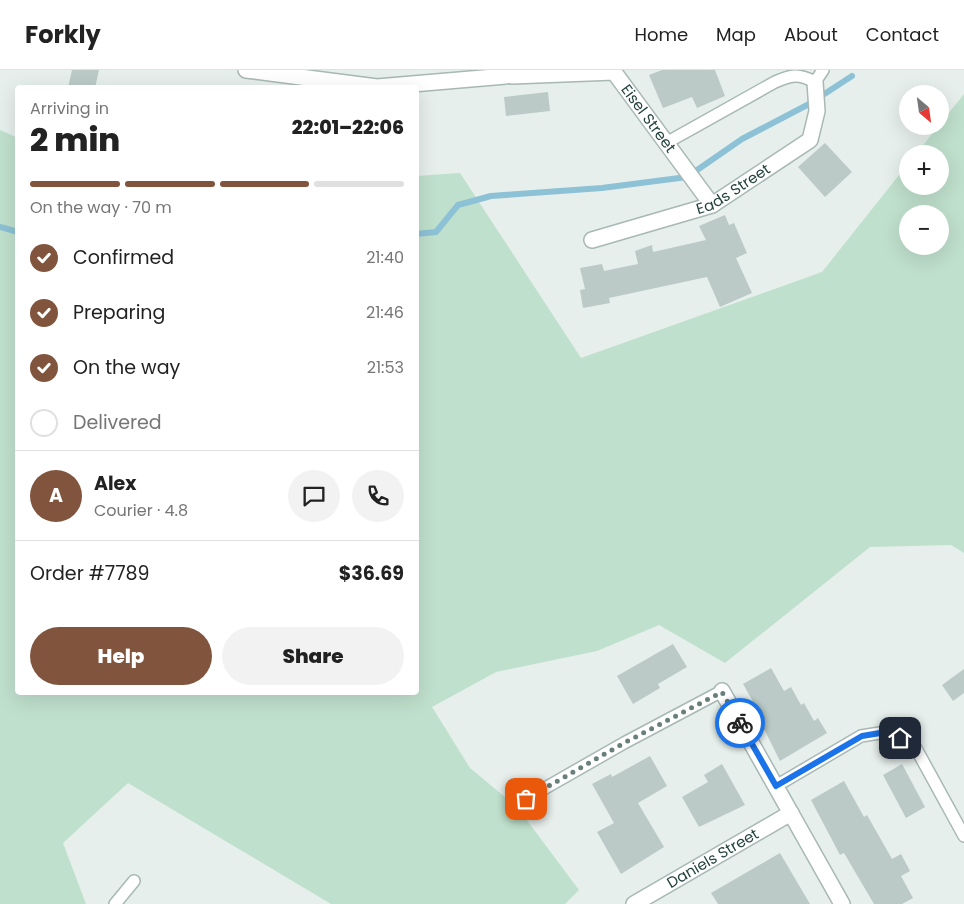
<!DOCTYPE html>
<html lang="en">
<head>
<meta charset="utf-8">
<style>
  :root { --surface:#fff; --page:#f2f2f2; --text:#222; --muted:#767676; --line:#e0e0e0; --accent:#81553d }
  body { margin:0; font-family:Poppins,sans-serif; background:var(--page); color:var(--text); height:100vh; display:flex; flex-direction:column; font-size:19px; white-space:nowrap }
  * { box-sizing:border-box; margin:0 }
  p { font-size:16px; color:var(--muted) }
  .icon { flex:none; width:28px; height:28px; fill:none; stroke:currentColor; stroke-width:2; stroke-linecap:round; stroke-linejoin:round }
  .map { position:relative; flex:1; overflow:hidden }
  .details { position:absolute; left:15px; top:15px; width:404px; height:610px; display:flex; flex-direction:column; background:var(--surface); border-radius:5px; box-shadow:0 5px 20px #0002 }
  .details>* { flex:none }
  .needle { width:32px; rotate:151deg }
  .fabs { position:absolute; left:899px; top:15px; display:grid; gap:10px }
  .fabs a { display:grid; place-items:center; width:50px; height:50px; border-radius:50%; background:var(--surface); box-shadow:0 5px 20px #0002; font-size:25px }
  .pin { position:absolute; display:grid; place-items:center; width:42px; height:42px; color:#fff; margin:-21px; border-radius:10px; box-shadow:0 2px 8px #0006 }
  .courier { position:absolute; display:grid; place-items:center; width:50px; height:50px; margin:-25px; border:4px solid #1a73e8; border-radius:50%; background:#fff; color:#222; box-shadow:0 1px 6px #0007 }
  .headline em { font-style:normal; font-weight:800 }
  .headline div { display:flex; flex-direction:column-reverse }
  .headline { display:flex; align-items:center; justify-content:space-between; height:85px; padding:0 15px }
  h1 { font-size:32px; font-weight:800; line-height:38px }
  .bar { display:grid; grid-template-columns:repeat(4,1fr); gap:8px 5px; align-content:center; height:60px; padding:0 15px }
  .bar i { height:6px; border-radius:4px; background:var(--line) }
  .bar .on { background:var(--accent) }
  .bar p { grid-column:span 4 }
  .line { display:flex; align-items:center; gap:12px; padding:0 15px; border-top:1px solid var(--line) }
  .line div { flex:1 }
  .round { display:grid; place-items:center; flex:none; width:52px; height:52px; border-radius:26px; background:var(--page) }
  ol { padding:0 15px; list-style:none }
  li { display:flex; align-items:center; gap:15px; height:55px }
  li p { margin-inline-start:auto }
  li .icon { padding:5px; border-radius:50%; background:var(--accent); color:#fff; stroke-width:4 }
  li:last-child { color:var(--muted) }
  li i { width:28px; height:28px; border:2px solid var(--line); border-radius:50% }
  .primary-button { display:flex; gap:10px; margin-top:auto; padding:10px 15px }
  .primary-button a { flex:1; height:58px; border-radius:30px; background:var(--accent); color:#fff; font-size:20px; font-weight:800; line-height:58px; text-align:center }
  .primary-button a+a { background:var(--page); color:var(--text) }
  header { display:flex; align-items:center; gap:30px; box-sizing:border-box; height:70px; padding:0 25px; background:var(--surface); border-bottom:1px solid var(--line) }
  header strong { font-size:24px }
  nav { display:flex; gap:28px; margin-inline-start:auto; font-size:18px }
  .map>svg:first-child { display:block }
  .green { fill:#bfe0cc; fill-rule:evenodd }
  .lines { fill:none; stroke-linecap:round; stroke-linejoin:round }
  .stream { stroke:#8dc1d5; stroke-width:6 }
  .building { fill:#bbcac6 }
  .lane-casing { stroke:#a8b8b4; stroke-width:14 }
  .street-casing { stroke:#a8b8b4; stroke-width:18 }
  .lane { stroke:#fff; stroke-width:11 }
  .street { stroke:#fff; stroke-width:15 }
  .done { stroke:#687f7b; stroke-width:5; stroke-dasharray:0 9 }
  .route { stroke:#1a73e8; stroke-width:6 }
  .labels { text-anchor:middle; stroke-width:4; stroke-linejoin:round; paint-order:stroke }
  .street-label { font-size:15px; fill:#24423e; stroke:#f7fbf9 }
</style>
</head>
<body>
<header>
<strong>Forkly</strong>
<nav><a>Home</a><a>Map</a><a>About</a><a>Contact</a></nav>
</header>
<div class="map">
<svg width="964" height="834" viewBox="0 0 964 834">
  <rect width="100%" height="100%" fill="#e6efec"/>
  <path class="green" d="M964,24V483L951,475L870,477L725,593L659,555L597,581L496,602L432,637L470,698L517,737L579,820L565,834H331L128,713L63,773L86,834H0V60L18,68V622H416V106L460,103L581,288L822,202L907,95L908,116H940V84H916ZM908,144H940V176H908Z"/>
  <g class="lines">
    <g class="stream">
      <polyline points="0,157 18,162"/>
      <polyline points="416,164 436,162 458,135 491,126 602,118 687,107 742,69 809,34 852,6"/>
    </g>
  </g>
  <g class="building">
    <polygon points="72,0 99,0 95,18 68,18"/>
    <polygon points="662,0 715,0 725,26 697,38 692,27 663,38 649,5"/>
    <polygon points="548,22 550,41 506,46 504,27"/>
    <polygon points="825,73 852,102 825,127 798,97"/>
    <polygon points="725,145 729,155 734,153 747,183 736,188 752,223 720,237 707,207 609,228 610,233 583,238 580,220 585,219 580,198 602,194 604,201 638,194 635,181 652,175 653,182 706,170 699,156"/>
    <polygon points="673,574 687,597 658,614 660,618 633,634 617,606"/>
    <polygon points="771,598 784,621 791,617 801,635 804,633 814,651 818,648 827,663 780,691 763,657 765,656 756,637 743,614"/>
    <polygon points="964,599 964,623 953,631 942,615"/>
    <polygon points="650,686 667,716 638,733 664,777 621,804 597,762 614,753 592,714 611,704 612,707"/>
    <polygon points="722,694 745,735 699,757 682,727 708,712 704,705"/>
    <polygon points="902,694 925,737 906,748 883,705"/>
    <polygon points="844,711 864,747 867,745 892,789 901,784 910,801 901,806 913,828 902,834 874,834 844,783 840,785 811,730"/>
    <polygon points="780,783 810,834 718,834 711,823"/>
  </g>
  <g class="lines">
    <defs>
      <g id="lane">
        <path d="M666,73L775,12C791,5 798,3 815,12L823,0"/>
        <polyline points="776,716 861,666 886,662 913,673 964,766"/>
        <polyline points="526,729 624,673 722,621"/>
        <polyline points="115,834 134,811"/>
      </g>
      <g id="street">
        <polyline points="246,0 377,17 506,6 523,0"/>
        <path id="s1" d="M512,6L614,2L712,135"/>
        <path id="s2" d="M592,170L712,135L810,70L817,41L815,12"/>
        <polyline points="722,621 842,834"/>
        <path id="s3" d="M634,834L791,743"/>
      </g>
    </defs>
    <use href="#lane" class="lane-casing"/>
    <use href="#street" class="street-casing"/>
    <use href="#lane" class="lane"/>
    <use href="#street" class="street"/>
  </g>
  <g class="lines">
    <polyline class="done" points="526,729 624,673 722,622 740,653"/>
    <polyline class="route" points="740,653 776,716 862,666 886,662 900,668"/>
  </g>
  <g class="labels">
    <g class="street-label">
      <text dy="5" stroke="none"><textPath href="#s1" startOffset="160">Eisel Street</textPath></text>
      <text dy="5" stroke="none"><textPath href="#s2" startOffset="151">Eads Street</textPath></text>
      <text dy="5" stroke="none"><textPath href="#s3" startOffset="91">Daniels Street</textPath></text>
    </g>
  </g>
</svg>
<div class="fabs">
<a><svg class="needle" viewBox="-14 -14 28 28"><path d="M0-13l5 13h-10z" fill="#e53935"/><path d="M0 13l5-13h-10z" fill="#767676"/></svg></a>
<a>+</a>
<a>−</a>
</div>
<div class="pin" style="left:526px;top:729px;background:#ea580c"><svg class="icon" aria-label="bag" viewBox="0 0 24 24"><path d="M5 8h14l-1 12H6zM9 8a3 3 0 0 1 6 0"/></svg></div>
<div class="pin" style="left:900px;top:668px;background:#1f2937"><svg class="icon" aria-label="home" viewBox="0 0 24 24"><path d="M3 11l9-7 9 7M6 9v11h12V9"/></svg></div>
<div class="courier" style="left:740px;top:653px"><svg class="icon" aria-label="bike" viewBox="0 0 24 24"><circle cx="6" cy="16" r="4"/><circle cx="18" cy="16" r="4"/><path d="M6 16l4-8h5l3 8M10 8l3 8H6M13 5h3"/></svg></div>
<section class="details">
<div class="headline"><div><h1>2 min</h1><p>Arriving in</p></div><em>22:01–22:06</em></div>
<div class="bar"><i class="on"></i><i class="on"></i><i class="on"></i><i></i><p>On the way · 70 m</p></div>
<ol>
<li><svg class="icon" aria-label="check" viewBox="0 0 24 24"><path d="M5 12l5 5 9-10"/></svg>Confirmed<p>21:40</p></li>
<li><svg class="icon" aria-label="check" viewBox="0 0 24 24"><path d="M5 12l5 5 9-10"/></svg>Preparing<p>21:46</p></li>
<li><svg class="icon" aria-label="check" viewBox="0 0 24 24"><path d="M5 12l5 5 9-10"/></svg>On the way<p>21:53</p></li>
<li><i></i>Delivered</li>
</ol>
<div class="line" style="height:90px"><b class="round" style="background:var(--accent);color:#fff">A</b><div><b>Alex</b><p>Courier · 4.8</p></div><a class="round"><svg class="icon" aria-label="chat" viewBox="0 0 24 24"><path d="M4 5h16v11H9l-5 4z"/></svg></a><a class="round"><svg class="icon" aria-label="phone" viewBox="0 0 24 24"><path d="M5 4h4l2 5-3 2q2 4 5 5l2-3 5 2v4C11 20 4 13 5 4z"/></svg></a></div>
<div class="line" style="height:65px"><div>Order #7789</div><b>$36.69</b></div>
<div class="primary-button"><a>Help</a><a>Share</a></div>
</section>
</div>
</body>
</html>
